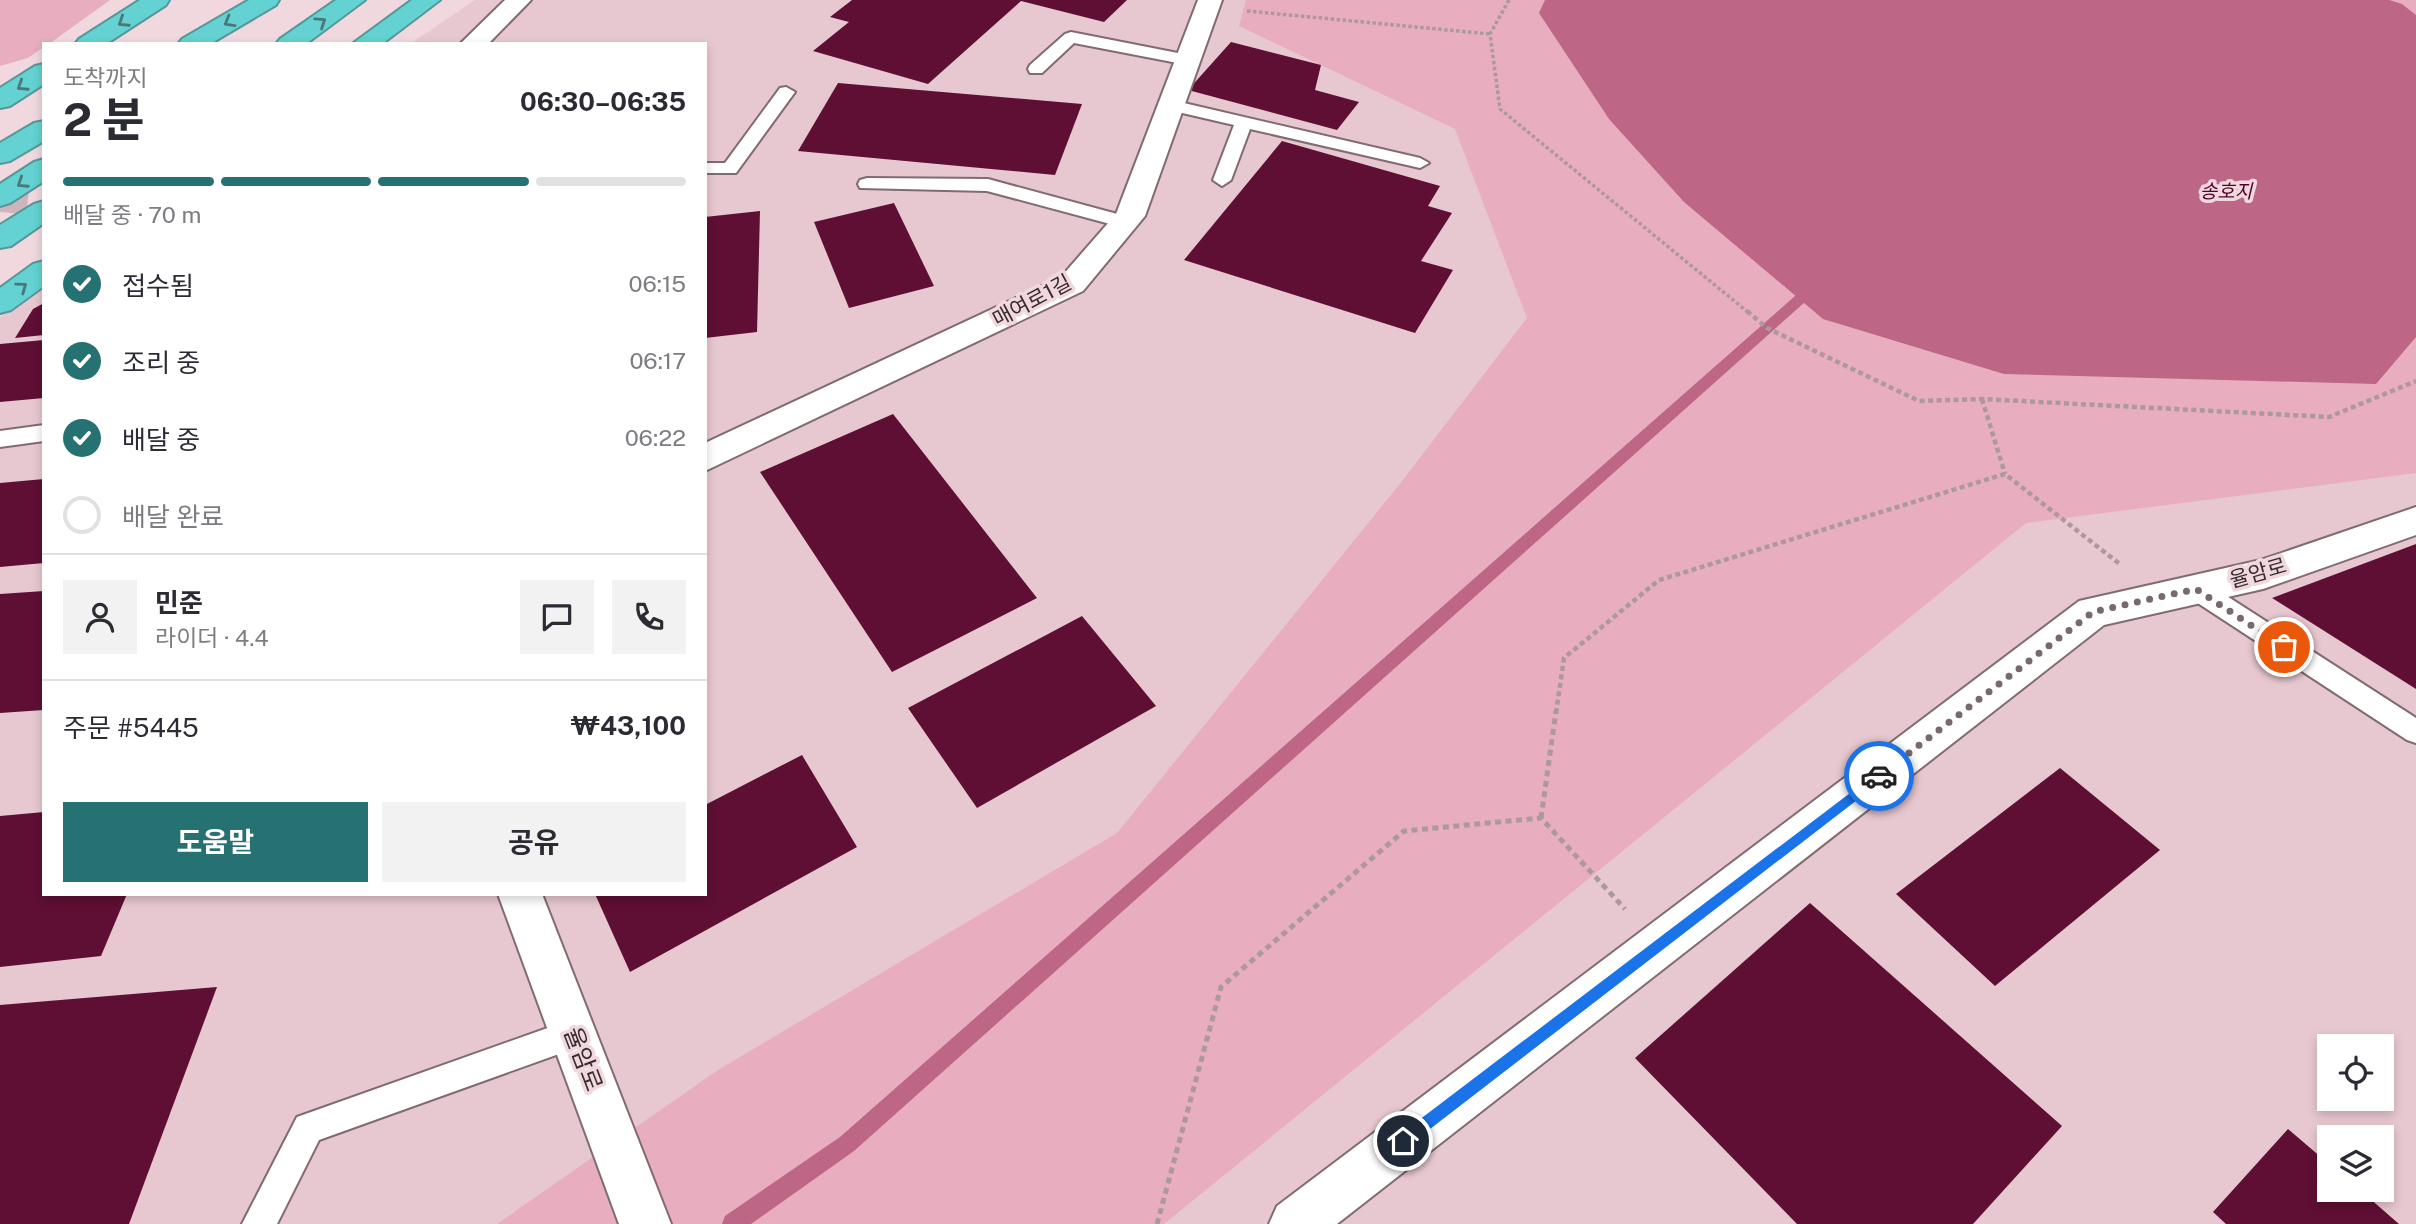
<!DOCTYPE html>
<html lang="ko">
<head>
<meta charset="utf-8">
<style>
  :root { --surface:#fff; --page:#f2f2f3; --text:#2b2b33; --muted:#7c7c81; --line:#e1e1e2; --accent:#267171 }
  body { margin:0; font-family:"Public Sans","Noto Sans KR",sans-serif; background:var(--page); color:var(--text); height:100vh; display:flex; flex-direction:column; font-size:26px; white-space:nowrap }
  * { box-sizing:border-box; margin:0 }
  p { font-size:23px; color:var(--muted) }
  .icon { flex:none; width:38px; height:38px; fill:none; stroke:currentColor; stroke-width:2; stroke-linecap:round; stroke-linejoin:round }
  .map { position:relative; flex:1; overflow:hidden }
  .side { position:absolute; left:42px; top:42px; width:665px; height:854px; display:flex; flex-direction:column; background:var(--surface); border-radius:0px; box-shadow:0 4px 10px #0003 }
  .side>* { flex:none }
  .controls { position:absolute; left:2317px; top:1034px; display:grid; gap:14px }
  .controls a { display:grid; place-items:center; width:77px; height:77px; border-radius:0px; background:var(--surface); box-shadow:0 4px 10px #0003; font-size:35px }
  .pin { position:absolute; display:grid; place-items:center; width:60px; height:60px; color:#fff; margin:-30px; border:4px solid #fff; border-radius:50%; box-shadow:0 2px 7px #0007 }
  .courier { position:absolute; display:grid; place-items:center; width:70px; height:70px; margin:-35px; border:5px solid #1a73e8; border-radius:50%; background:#fff; color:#222; box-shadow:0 2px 9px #0007 }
  .summary em { font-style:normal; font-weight:700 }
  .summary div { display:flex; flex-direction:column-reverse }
  .summary { display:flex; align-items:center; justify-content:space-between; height:119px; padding:0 21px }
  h1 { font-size:46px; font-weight:700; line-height:52px }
  .bar { display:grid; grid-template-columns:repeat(4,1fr); gap:10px 7px; align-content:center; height:84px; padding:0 21px }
  .bar i { height:9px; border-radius:5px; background:var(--line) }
  .bar .current { background:var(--accent) }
  .bar p { grid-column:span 4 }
  .line { display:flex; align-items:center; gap:18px; padding:0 21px; border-top:2px solid var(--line) }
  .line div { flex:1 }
  .round { display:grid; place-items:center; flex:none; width:74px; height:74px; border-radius:0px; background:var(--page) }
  ol { padding:0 21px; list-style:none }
  li { display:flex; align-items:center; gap:21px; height:77px }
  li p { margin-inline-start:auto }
  li .icon { padding:7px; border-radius:50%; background:var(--accent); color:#fff; stroke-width:4 }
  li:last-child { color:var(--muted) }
  li i { width:38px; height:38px; border:4px solid var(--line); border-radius:50% }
  .primary-button { display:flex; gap:14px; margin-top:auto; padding:14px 21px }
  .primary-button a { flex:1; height:80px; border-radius:0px; background:var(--accent); color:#fff; font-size:28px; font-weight:700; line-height:80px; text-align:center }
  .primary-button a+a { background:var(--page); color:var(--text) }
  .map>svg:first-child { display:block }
  .built { fill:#e8c8d0; fill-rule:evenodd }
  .green { fill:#e8adbf }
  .water { fill:#bd6685 }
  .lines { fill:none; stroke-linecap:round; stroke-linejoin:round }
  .stream { fill:#bd6685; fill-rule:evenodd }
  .building { fill:#5f0f33 }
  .minor-tunnel { stroke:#ccb6bc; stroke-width:28; stroke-dasharray:28 14; stroke-linecap:butt }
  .service-casing { stroke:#816b71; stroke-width:4 }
  .minor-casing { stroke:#816b71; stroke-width:4 }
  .motorway-casing { stroke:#549899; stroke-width:4 }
  .path-far2 { stroke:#ac989e; stroke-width:3.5; stroke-dasharray:3.5 2.5; stroke-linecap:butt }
  .path-far1 { stroke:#ac989e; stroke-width:4.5; stroke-dasharray:5 3.5; stroke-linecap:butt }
  .path { stroke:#ac989e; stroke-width:5; stroke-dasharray:6 4.5; stroke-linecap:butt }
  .service { fill:#fff; fill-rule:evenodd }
  .minor { fill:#fff; fill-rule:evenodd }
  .motorway { fill:#64d2d2; fill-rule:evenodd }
  .oneway { stroke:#4b7779 }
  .route { fill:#1a73e8 }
  .done { stroke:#78696d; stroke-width:7; stroke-dasharray:0 12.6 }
  .labels { text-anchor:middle; stroke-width:7; stroke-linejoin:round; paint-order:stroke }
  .far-water-label { font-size:19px; font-style:italic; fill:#53002a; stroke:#f1d8df }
  .street-label { font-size:21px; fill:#372d30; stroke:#f1d8df }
  .near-street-label { font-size:24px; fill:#372d30; stroke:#f1d8df }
</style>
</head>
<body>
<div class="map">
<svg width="2416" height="1224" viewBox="0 0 2416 1224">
  <rect width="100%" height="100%" fill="#f1d8df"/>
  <path class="built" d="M475,0H2416V1224H0V317L44,288V894H705V44H410ZM2329,1046H2382V1099H2329ZM2329,1138H2382V1190H2329Z"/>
  <g class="green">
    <polygon points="0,0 110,0 49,44 44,44 44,47 28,58 0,66"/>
    <polygon points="1246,0 2416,0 2416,473 2026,523 1164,1224 497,1224 718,1070 1117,833 1399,485 1527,318 1455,129 1239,26"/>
  </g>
  <polygon class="water" points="1545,0 2389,0 2402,4 2416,15 2416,337 2376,384 2004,374 1823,319 1684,202 1609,119 1539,13"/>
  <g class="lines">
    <polygon class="stream" points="1800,295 1806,299 1805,302 854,1151 751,1224 722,1224 725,1216 840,1137 1795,296"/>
  </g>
  <g class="building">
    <polygon points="852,0 1127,0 1104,22 1021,1 928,84 813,51 849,22 830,17"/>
    <polygon points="1231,42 1321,65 1315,90 1359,102 1337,130 1188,90"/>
    <polygon points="838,83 1082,104 1055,175 798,151"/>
    <polygon points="1282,141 1440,186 1428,206 1452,213 1421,261 1453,270 1415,333 1184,260"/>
    <polygon points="894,203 934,286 849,308 814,222"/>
    <polygon points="760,211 757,332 705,338 705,217"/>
    <polygon points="44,303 44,335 15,338 33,309"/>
    <polygon points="44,340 44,398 0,402 0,344"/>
    <polygon points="893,414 1037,598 892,672 760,472"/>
    <polygon points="44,479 44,563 0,567 0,483"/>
    <polygon points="2416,544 2416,689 2272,598"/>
    <polygon points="44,591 44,710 0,713 0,594"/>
    <polygon points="1082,616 1156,706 977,808 908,708"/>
    <polygon points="802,755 857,847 630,972 595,894 705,894 705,805"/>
    <polygon points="2060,768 2160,850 1995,986 1896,894"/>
    <polygon points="44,812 44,894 127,894 101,956 0,967 0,816"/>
    <polygon points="1810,903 2062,1126 1973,1224 1797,1224 1635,1058"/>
    <polygon points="217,987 129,1224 0,1224 0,1005"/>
    <polygon points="2288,1129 2329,1164 2329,1190 2360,1190 2399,1224 2226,1224 2213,1212"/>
  </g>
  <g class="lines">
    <polyline class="minor-tunnel" points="0,198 44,202"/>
    <defs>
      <g id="service">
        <polygon points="1071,32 1188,55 1196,60 1188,65 1074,43 1042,73 1030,73 1028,69 1030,65 1065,34"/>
        <polygon points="786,87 795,92 736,173 705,173 705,163 725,163 780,88"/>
        <polygon points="1171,100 1420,158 1429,163 1420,168 1250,129 1231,180 1222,186 1213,180 1234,125 1165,109 1162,105 1165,101"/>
        <polygon points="867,178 988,179 1132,218 1134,222 1125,228 987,191 860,188 858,184 860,180"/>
        <polygon points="44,425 44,441 0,447 0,431"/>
        <polygon points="2196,580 2205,582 2416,718 2416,743 2407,740 2187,596 2184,589 2187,582"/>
        <polygon points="573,1019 584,1023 588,1034 584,1045 319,1140 277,1224 242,1224 297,1117"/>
      </g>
      <g id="minor">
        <polygon points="505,0 531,0 488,44 460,44"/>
        <polygon points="1198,0 1222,0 1145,216 1083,291 705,471 705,443 1061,277 1116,214"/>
        <polygon points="2416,507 2416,535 2263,589 2104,625 1337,1224 1269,1224 1277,1206 2079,601 2261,560"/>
        <polygon points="498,894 542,894 671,1224 619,1224"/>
      </g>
      <g id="motorway">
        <polygon points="140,0 169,0 166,5 106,44 75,44 79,39"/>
        <polygon points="249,0 279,0 276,5 210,44 178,44 182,39"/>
        <polygon points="336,0 365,0 306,44 276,44 280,39"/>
        <polygon points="412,0 440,0 382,44 352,44"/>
        <polygon points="44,64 44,84 10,106 0,108 0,88 35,66"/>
        <polygon points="44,121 44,141 10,161 0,163 0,143 34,123"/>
        <polygon points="44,159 44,181 10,203 0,206 0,184 34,162"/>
        <polygon points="44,201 44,223 11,246 0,248 0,225 34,204"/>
        <polygon points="44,261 44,286 11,310 0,313 0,288 33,264"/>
      </g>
    </defs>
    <use href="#service" class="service-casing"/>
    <use href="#minor" class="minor-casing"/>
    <use href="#motorway" class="motorway-casing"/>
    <g class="path-far2">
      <polyline points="1509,0 1490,34 1500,109 1749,313"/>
      <polyline points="1247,11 1490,34"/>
    </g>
    <g class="path-far1">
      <polyline points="1747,311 1767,328 1919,401 1982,399 2329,417 2416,381"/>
      <polyline points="1982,399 2005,474"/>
      <polyline points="1556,713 1564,658 1659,580 2005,474 2121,565"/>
    </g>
    <g class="path">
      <polyline points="1541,818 1556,711"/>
      <polyline points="1157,1224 1221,987 1404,831 1541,818 1625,909"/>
    </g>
    <use href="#service" class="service"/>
    <use href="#minor" class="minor"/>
    <use href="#motorway" class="motorway"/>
  </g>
  <defs><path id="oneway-chevron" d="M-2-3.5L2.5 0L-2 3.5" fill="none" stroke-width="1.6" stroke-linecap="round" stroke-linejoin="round" transform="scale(1.75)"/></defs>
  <g class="oneway">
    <use href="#oneway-chevron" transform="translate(123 22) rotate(147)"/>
    <use href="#oneway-chevron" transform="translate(229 22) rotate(150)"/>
    <use href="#oneway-chevron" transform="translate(321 22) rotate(-34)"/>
    <use href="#oneway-chevron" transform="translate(22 86) rotate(147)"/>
    <use href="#oneway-chevron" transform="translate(22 183) rotate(147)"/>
    <use href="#oneway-chevron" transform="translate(22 287) rotate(-36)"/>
  </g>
  <polygon class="route" points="1879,771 1883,772 1883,780 1408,1146 1403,1149 1398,1146 1396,1141 1398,1136"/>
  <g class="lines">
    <polyline class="done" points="1879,776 2093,612 2196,589 2284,647"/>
  </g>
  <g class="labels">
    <g class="far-water-label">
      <text x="2226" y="198">송호지</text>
    </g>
    <g class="street-label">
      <text transform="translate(1032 301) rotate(-28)" y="7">매여로1길</text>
      <text transform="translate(2258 573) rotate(-16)" y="7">율암로</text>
    </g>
    <g class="near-street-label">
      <text transform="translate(583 1059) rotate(69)" y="8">율암로</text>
    </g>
  </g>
</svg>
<div class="controls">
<a><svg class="icon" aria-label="locate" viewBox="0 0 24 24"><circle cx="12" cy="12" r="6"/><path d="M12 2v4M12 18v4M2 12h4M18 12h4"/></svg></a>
<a><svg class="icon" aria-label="layers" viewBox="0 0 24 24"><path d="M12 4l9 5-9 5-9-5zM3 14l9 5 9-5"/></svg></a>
</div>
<div class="pin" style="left:2284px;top:647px;background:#ea580c"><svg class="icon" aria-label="bag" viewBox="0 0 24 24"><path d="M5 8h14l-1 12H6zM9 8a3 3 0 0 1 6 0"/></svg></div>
<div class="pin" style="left:1403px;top:1141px;background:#1f2937"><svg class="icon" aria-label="home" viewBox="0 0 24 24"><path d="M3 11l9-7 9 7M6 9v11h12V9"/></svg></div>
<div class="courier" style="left:1879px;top:776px"><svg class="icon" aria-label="car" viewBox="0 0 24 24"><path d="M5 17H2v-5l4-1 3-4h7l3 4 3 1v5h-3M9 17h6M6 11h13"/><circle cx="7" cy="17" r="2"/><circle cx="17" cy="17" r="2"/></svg></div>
<section class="side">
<div class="summary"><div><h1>2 분</h1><p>도착까지</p></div><em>06:30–06:35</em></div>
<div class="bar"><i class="current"></i><i class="current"></i><i class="current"></i><i></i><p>배달 중 · 70 m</p></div>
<ol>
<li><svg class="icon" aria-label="check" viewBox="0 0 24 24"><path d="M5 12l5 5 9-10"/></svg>접수됨<p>06:15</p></li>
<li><svg class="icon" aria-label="check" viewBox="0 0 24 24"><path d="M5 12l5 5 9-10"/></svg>조리 중<p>06:17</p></li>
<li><svg class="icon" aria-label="check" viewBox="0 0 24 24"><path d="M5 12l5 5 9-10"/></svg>배달 중<p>06:22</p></li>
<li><i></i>배달 완료</li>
</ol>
<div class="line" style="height:126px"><a class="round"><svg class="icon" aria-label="person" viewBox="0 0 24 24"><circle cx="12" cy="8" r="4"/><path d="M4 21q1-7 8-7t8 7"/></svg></a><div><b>민준</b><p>라이더 · 4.4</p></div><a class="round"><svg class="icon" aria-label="chat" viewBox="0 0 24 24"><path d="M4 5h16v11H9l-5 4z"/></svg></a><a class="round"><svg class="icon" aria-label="phone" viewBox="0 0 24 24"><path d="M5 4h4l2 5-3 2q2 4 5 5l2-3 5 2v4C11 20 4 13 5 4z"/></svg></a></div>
<div class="line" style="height:91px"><div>주문 #5445</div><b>₩43,100</b></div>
<div class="primary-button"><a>도움말</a><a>공유</a></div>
</section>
</div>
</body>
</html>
